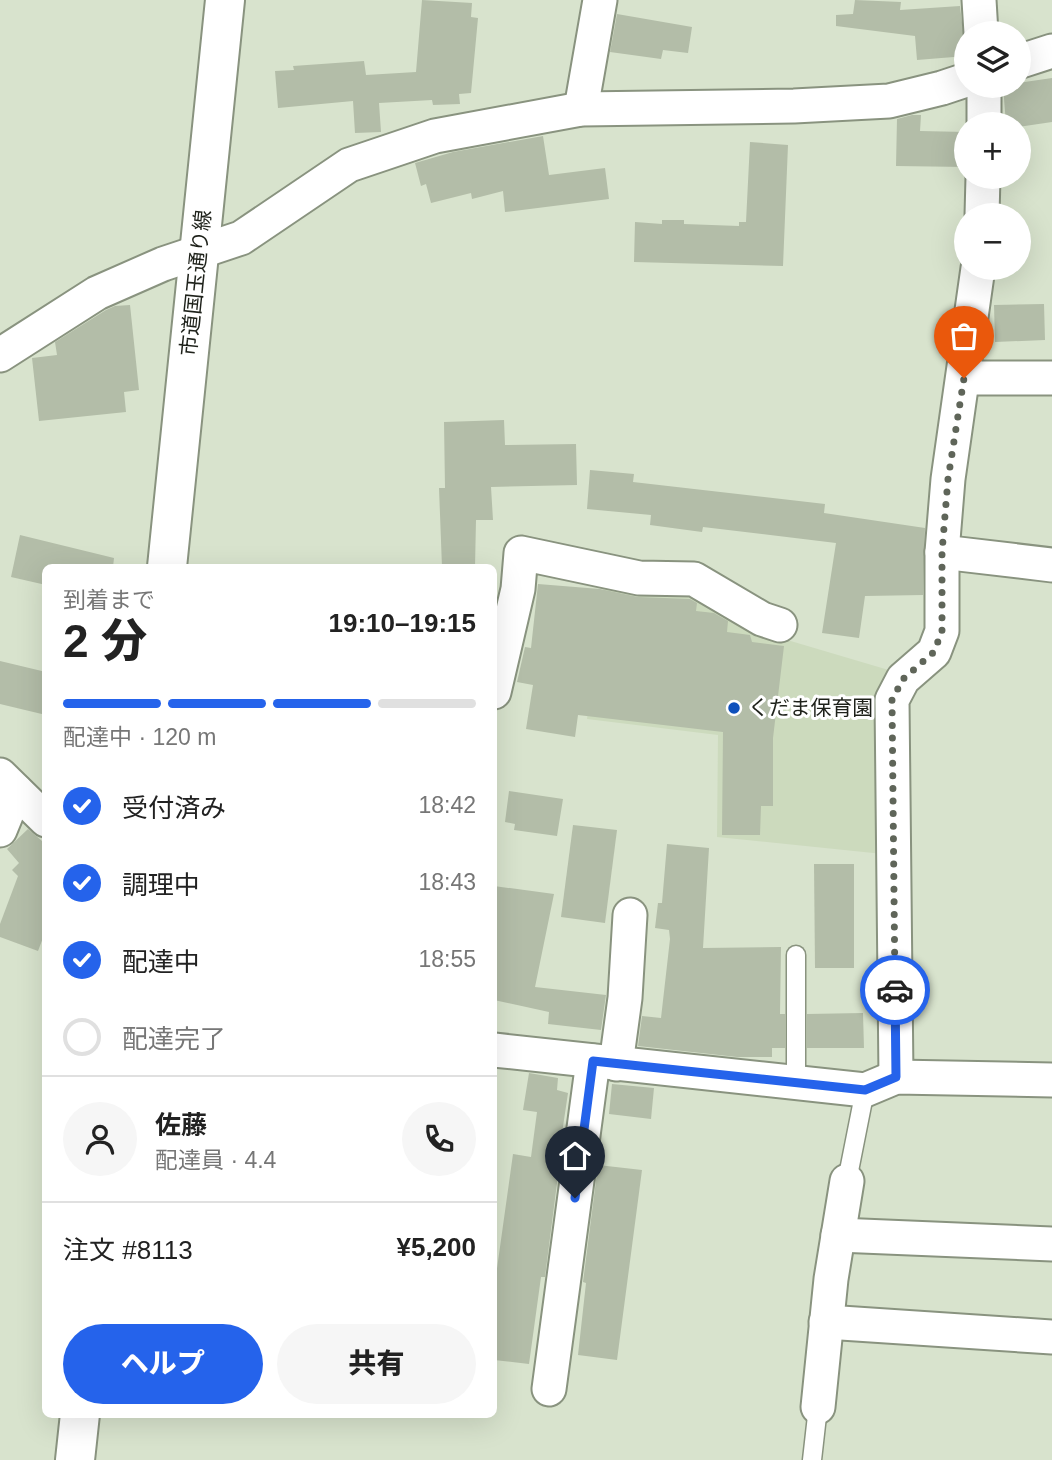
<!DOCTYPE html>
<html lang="ja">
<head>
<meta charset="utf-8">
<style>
  :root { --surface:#fff; --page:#f6f6f6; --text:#222; --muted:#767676; --line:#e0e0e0; --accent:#2563eb }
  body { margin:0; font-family:Helvetica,"Noto Sans JP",sans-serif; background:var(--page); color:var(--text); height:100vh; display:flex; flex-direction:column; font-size:26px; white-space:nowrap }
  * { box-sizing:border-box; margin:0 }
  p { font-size:23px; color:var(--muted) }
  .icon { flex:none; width:38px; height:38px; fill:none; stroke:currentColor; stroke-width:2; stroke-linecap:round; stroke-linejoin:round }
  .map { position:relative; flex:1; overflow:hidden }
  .side { position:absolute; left:42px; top:564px; width:455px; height:854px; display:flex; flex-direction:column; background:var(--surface); border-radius:10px; box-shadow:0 7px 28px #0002 }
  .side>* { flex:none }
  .buttons { position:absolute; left:954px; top:21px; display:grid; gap:14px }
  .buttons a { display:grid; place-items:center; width:77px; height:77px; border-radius:50%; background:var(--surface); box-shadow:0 7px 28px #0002; font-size:35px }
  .pin { position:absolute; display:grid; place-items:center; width:60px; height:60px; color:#fff; margin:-72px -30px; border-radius:50% 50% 50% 0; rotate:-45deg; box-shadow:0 0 7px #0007 }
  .pin .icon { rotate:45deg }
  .courier { position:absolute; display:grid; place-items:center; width:70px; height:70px; margin:-35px; border:5px solid #2563eb; border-radius:50%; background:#fff; color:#222; box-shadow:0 2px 9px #0007 }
  .headline em { font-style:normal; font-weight:800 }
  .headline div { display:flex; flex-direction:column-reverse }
  .headline { display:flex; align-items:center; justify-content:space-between; height:119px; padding:0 21px }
  h1 { font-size:46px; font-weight:800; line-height:52px }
  .bar { display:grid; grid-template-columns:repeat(4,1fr); gap:10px 7px; align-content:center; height:84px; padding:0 21px }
  .bar i { height:9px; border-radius:5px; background:var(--line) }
  .bar .on { background:var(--accent) }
  .bar p { grid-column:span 4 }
  .line { display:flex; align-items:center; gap:18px; padding:0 21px; border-top:2px solid var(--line) }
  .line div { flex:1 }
  .round { display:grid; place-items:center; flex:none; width:74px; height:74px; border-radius:37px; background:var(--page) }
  ol { padding:0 21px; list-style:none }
  li { display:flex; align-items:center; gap:21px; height:77px }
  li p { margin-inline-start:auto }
  li .icon { padding:7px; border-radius:50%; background:var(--accent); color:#fff; stroke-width:4 }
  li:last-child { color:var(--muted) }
  li i { width:38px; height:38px; border:4px solid var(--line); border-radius:50% }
  .action { display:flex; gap:14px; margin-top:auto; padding:14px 21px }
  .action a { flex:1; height:80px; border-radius:42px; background:var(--accent); color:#fff; font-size:28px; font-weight:800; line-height:80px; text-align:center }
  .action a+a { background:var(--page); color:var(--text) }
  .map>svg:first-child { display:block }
  .built { fill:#ccdabd }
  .building { fill:#b3bda8 }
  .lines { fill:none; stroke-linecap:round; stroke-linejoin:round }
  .service-casing { stroke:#89937f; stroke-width:21 }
  .minor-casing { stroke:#89937f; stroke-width:37 }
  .tertiary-casing { stroke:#89937f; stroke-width:42 }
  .service { stroke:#fff; stroke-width:18 }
  .minor { stroke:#fff; stroke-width:33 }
  .tertiary { stroke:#fff; stroke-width:38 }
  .done { stroke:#5f6559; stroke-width:7; stroke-dasharray:0 12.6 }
  .route { stroke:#2563eb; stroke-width:9 }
  .poi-dot { fill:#0e50bb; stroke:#fff; stroke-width:2.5 }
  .labels { text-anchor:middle; stroke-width:6; stroke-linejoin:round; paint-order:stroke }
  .street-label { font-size:21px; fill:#1e211a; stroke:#fff }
  .poi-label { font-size:21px; fill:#1e211a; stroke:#fff; text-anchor:start }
</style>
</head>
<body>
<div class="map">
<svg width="1052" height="1460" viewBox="0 0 1052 1460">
  <rect width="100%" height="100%" fill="#d8e3cd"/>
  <polygon class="built" points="604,581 689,591 767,634 892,671 883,854 717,837 718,735 587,719"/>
  <g class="building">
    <polygon points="422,0 472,3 471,17 478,18 471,93 459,94 460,104 433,105 432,100 379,103 381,132 355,133 353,101 278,108 275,71 294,70 293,66 364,61 366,75 416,72"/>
    <polygon points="855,0 901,2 900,10 960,6 966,56 917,60 915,36 836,26 836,15 853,14"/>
    <polygon points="617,14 692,27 688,53 663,50 661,59 610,52"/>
    <polygon points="1052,78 1052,122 1018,127 1018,124 1006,124 1003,86 1018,86 1018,83"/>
    <polygon points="912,115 921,115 920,131 966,132 966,167 896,166 897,119"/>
    <polygon points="543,136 549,175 605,168 609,199 505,212 503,191 472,199 471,193 431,203 426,184 421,186 415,163 453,152"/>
    <polygon points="750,142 788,145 783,266 634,262 635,222 662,224 662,220 684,220 684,224 739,226 739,222 746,222"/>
    <polygon points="1044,304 1045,340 995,342 994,305"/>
    <polygon points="130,305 139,390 124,392 126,412 39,421 32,358 57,355 55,342 106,310 115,306"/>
    <polygon points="504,420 505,445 576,444 577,485 491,487 493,520 476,520 475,567 442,567 439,488 445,488 444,422"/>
    <polygon points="590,470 634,474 633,482 825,504 824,513 925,528 923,595 865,596 859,638 822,633 836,543 703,527 702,532 650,525 651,515 587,509"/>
    <polygon points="20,535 114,558 113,567 46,567 46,585 11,577"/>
    <polygon points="538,584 600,589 638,597 690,599 697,603 696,611 714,613 728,621 727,632 750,635 752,642 784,646 773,738 773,806 761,806 760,835 722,835 723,732 578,715 575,737 526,729 533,685 517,682 525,647 531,648"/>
    <polygon points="0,661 46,672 46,715 0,704"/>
    <polygon points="509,791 563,799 557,836 514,830 515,824 505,822"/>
    <polygon points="573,825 617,830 605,923 561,917"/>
    <polygon points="28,829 42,841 46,839 46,930 38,951 0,937 0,924 18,876 12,870 19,863 7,849"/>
    <polygon points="667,844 709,848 703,948 781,947 780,1014 785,1014 785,1048 772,1048 772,1057 737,1057 638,1046 642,1016 661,1018 670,939 669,930 655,928 658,903 662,903"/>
    <polygon points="814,864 854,864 854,968 815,968"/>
    <polygon points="494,886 554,894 535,987 606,995 601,1030 548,1024 549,1012 494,1000"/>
    <polygon points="863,1013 864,1048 807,1048 807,1014"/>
    <polygon points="529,1073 558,1078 557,1090 568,1093 558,1160 560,1160 545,1277 541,1277 529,1364 494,1360 494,1290 513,1154 531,1157 537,1112 523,1110"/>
    <polygon points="612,1084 654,1088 651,1119 609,1114"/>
    <polygon points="598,1165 642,1170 617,1360 578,1355 586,1283 583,1282"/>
  </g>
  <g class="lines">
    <defs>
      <g id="service">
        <polyline points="796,1083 796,955"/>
        <polyline points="847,1181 865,1090"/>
        <polyline points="812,1460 818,1407"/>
      </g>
      <g id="minor">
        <polyline points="979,0 981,33"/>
        <polyline points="1018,62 1052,51"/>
        <polyline points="581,109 600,0"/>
        <polyline points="984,124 984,86"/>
        <polyline points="982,215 983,177"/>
        <polyline points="0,355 97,293 163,264 241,238 349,165 435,136 581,109 794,106 889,101 942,88 966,80"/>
        <polyline points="964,378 1052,378"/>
        <polyline points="942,552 1052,565"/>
        <polyline points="494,692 518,589 521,553 639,578 694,579 762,619 780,625"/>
        <polyline points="0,775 46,820"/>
        <polyline points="0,830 16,791"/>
        <polyline points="494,1050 865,1090 896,1077 1052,1080"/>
        <polyline points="616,1064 625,998 630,915"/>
        <polyline points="896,1077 892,700 903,679 934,652 942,631 942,552 948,479 978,268"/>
        <polyline points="838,1235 1052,1244"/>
        <polyline points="826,1322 1052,1337"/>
        <polyline points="549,1389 593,1061"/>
        <polyline points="818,1407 831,1279 847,1181"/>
      </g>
      <g id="tertiary">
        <polyline points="167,567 225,0"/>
        <polyline points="75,1460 80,1414"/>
      </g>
    </defs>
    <use href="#service" class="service-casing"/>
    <use href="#minor" class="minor-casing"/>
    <use href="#tertiary" class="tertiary-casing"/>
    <use href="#service" class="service"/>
    <use href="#minor" class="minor"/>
    <use href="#tertiary" class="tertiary"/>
  </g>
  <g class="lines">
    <polyline class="done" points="895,990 892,700 903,679 934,652 942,631 942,552 948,479 964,378"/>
    <polyline class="route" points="575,1198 593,1061 865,1090 896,1077 895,990"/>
  </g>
  <circle class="poi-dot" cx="734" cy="708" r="7"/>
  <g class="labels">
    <g class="street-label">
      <text transform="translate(196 283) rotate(-84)" y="7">市道国玉通り線</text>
    </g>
    <g class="poi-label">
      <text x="748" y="715">くだま保育園</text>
    </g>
  </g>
</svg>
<div class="buttons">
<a><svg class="icon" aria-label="layers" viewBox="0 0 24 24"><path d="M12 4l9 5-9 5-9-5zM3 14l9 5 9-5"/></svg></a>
<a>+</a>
<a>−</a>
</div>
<div class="pin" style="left:964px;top:378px;background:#ea580c"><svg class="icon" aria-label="bag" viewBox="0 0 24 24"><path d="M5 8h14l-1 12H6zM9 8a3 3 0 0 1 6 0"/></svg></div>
<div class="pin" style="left:575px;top:1198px;background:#1f2937"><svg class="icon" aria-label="home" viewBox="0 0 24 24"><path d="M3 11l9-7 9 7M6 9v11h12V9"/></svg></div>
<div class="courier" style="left:895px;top:990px"><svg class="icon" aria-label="car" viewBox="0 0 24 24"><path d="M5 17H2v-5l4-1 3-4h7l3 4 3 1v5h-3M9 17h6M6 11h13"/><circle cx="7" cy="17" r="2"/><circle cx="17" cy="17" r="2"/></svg></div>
<section class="side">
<div class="headline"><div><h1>2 分</h1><p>到着まで</p></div><em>19:10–19:15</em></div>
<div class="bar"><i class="on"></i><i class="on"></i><i class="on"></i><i></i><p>配達中 · 120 m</p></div>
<ol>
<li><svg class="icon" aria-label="check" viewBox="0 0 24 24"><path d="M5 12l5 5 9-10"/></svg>受付済み<p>18:42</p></li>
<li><svg class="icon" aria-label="check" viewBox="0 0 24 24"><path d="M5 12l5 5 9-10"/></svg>調理中<p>18:43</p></li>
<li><svg class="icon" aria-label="check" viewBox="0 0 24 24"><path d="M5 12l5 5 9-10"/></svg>配達中<p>18:55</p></li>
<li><i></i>配達完了</li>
</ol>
<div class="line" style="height:126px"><a class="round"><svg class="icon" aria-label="person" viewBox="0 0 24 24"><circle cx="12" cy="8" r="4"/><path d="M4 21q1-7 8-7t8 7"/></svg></a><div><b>佐藤</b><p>配達員 · 4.4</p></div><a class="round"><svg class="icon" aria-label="phone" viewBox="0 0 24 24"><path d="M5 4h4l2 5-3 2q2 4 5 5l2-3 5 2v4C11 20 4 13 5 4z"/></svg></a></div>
<div class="line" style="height:91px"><div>注文 #8113</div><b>¥5,200</b></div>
<div class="action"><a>ヘルプ</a><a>共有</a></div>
</section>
</div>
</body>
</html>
